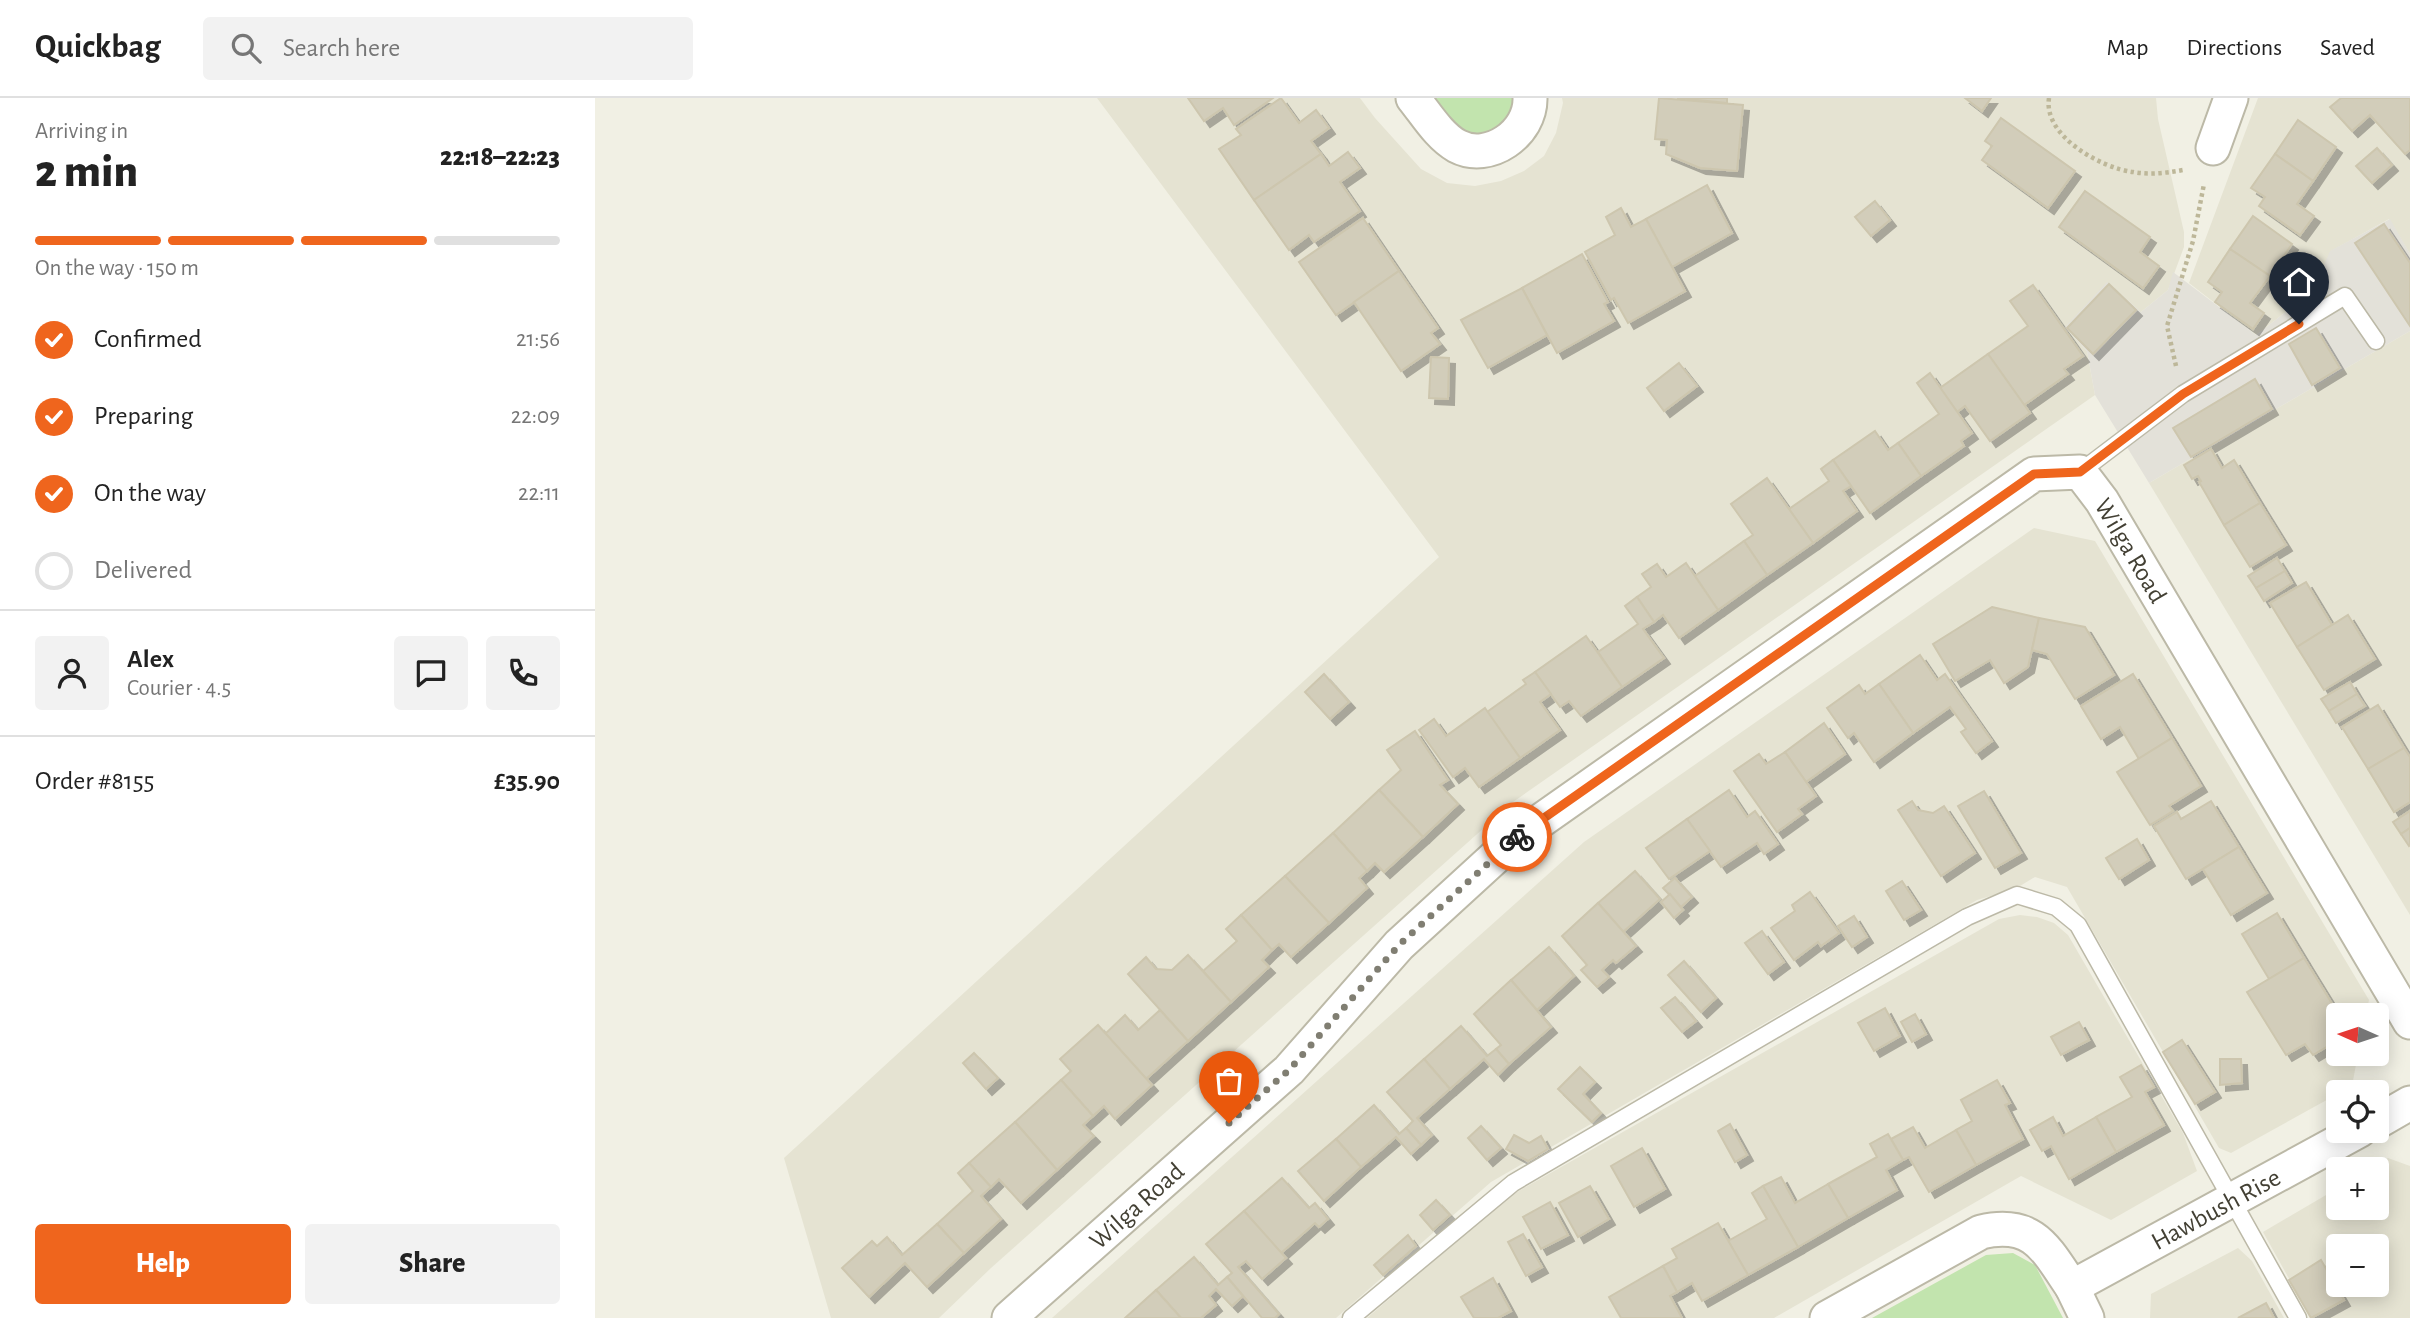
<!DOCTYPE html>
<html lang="en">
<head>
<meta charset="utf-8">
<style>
  :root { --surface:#fff; --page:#f2f2f2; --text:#222; --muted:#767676; --line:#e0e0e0; --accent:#ef651d }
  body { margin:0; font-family:"Alegreya Sans",sans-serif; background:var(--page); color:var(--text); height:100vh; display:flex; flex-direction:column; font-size:26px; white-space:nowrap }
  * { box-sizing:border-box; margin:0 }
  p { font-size:23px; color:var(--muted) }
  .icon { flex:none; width:38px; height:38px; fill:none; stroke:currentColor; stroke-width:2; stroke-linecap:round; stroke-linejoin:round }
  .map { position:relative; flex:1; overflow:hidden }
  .drawer { display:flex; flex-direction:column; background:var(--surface); width:595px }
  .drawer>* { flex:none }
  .needle { width:46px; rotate:273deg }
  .buttons { position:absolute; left:1731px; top:905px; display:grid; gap:14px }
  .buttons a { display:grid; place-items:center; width:63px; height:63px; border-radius:7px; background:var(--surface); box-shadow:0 4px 18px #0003; font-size:35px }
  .pin { position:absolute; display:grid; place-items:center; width:60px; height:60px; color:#fff; margin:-72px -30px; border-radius:50% 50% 50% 0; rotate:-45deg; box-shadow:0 0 7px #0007 }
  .pin .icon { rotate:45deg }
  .courier { position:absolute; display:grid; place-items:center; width:70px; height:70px; margin:-35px; border:5px solid #ef651d; border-radius:50%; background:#fff; color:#222; box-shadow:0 2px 9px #0007 }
  .summary em { font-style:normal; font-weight:800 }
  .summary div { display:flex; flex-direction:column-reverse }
  .summary { display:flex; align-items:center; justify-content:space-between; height:119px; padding:0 35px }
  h1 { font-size:46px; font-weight:800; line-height:52px }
  .bar { display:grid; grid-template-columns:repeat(4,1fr); gap:10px 7px; align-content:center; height:84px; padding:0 35px }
  .bar i { height:9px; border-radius:5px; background:var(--line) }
  .bar .selected { background:var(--accent) }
  .bar p { grid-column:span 4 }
  .line { display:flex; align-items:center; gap:18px; padding:0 35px; border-top:2px solid var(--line) }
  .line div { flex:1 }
  .round { display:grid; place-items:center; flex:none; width:74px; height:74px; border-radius:7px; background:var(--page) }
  ol { padding:0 35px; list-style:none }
  li { display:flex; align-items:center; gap:21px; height:77px }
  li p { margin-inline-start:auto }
  li .icon { padding:7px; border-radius:50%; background:var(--accent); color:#fff; stroke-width:4 }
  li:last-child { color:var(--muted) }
  li i { width:38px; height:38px; border:4px solid var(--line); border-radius:50% }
  .action { display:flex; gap:14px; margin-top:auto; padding:14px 35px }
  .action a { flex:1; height:80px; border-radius:7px; background:var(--accent); color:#fff; font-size:28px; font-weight:800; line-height:80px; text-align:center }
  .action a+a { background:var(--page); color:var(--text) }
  header { display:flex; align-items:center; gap:42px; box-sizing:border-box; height:98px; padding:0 35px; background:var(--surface); border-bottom:2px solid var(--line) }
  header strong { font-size:33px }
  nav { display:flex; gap:38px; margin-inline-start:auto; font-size:24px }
  .search { width:490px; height:63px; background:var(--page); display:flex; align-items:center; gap:18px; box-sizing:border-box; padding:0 24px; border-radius:7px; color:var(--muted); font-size:26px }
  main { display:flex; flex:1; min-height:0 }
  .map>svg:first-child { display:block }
  .residential { fill:#e5e3d2; fill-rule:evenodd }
  .industrial { fill:#e3e1d9 }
  .green { fill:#c2e4ae }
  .building { fill:#d2cdba; stroke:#cdc6ae; stroke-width:2; filter:url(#shadow) }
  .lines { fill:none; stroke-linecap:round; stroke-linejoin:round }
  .lane-casing { stroke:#bcb9a7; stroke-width:19 }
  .street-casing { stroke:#bcb9a7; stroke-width:37 }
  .path { stroke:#bdb799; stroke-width:4.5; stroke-dasharray:3.5 3.5; stroke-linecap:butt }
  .lane { stroke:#fff; stroke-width:16 }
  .street { stroke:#fff; stroke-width:33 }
  .done { stroke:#807e72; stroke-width:7; stroke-dasharray:0 12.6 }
  .route { stroke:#ef651d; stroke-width:9 }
  .labels { text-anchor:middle; stroke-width:7; stroke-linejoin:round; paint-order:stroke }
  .street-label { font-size:26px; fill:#434034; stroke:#fff }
</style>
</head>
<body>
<header>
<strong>Quickbag</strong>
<div class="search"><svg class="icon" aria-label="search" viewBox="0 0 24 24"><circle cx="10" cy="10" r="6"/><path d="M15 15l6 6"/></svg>Search here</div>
<nav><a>Map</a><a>Directions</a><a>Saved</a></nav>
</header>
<main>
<section class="drawer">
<div class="summary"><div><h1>2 min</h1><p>Arriving in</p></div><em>22:18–22:23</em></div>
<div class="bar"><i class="selected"></i><i class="selected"></i><i class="selected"></i><i></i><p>On the way · 150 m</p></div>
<ol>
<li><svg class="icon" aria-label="check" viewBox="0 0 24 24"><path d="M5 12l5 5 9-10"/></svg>Confirmed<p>21:56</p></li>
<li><svg class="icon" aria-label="check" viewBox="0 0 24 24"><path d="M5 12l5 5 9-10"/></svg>Preparing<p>22:09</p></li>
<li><svg class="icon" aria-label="check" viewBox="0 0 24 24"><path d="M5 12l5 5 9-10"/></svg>On the way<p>22:11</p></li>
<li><i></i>Delivered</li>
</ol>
<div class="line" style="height:126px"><a class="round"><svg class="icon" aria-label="person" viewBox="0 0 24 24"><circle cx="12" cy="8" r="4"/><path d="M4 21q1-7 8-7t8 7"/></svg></a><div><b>Alex</b><p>Courier · 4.5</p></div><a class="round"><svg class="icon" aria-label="chat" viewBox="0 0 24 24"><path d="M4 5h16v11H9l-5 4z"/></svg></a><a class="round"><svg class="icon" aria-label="phone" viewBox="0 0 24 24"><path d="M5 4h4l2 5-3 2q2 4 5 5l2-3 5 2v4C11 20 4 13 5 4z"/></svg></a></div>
<div class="line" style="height:91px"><div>Order #8155</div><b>£35.90</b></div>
<div class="action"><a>Help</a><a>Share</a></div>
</section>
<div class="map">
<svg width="1815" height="1220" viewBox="0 0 1815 1220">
  <defs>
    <filter id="shadow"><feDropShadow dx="6" dy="6" stdDeviation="0" flood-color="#0004"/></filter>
  </defs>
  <rect width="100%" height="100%" fill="#f1f0e4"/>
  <g class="residential">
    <polygon points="502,0 765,0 780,20 826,71 852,85 880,88 906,83 929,73 949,58 961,35 968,5 967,0 1561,0 1563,21 1589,134 1589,149 1573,192 1546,214 1470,229 1492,253 1500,297 918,704 396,1170 344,1220 236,1220 189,1060 844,459"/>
    <polygon points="1663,0 1815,0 1815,156 1794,121 1736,153 1718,193 1661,237 1594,185"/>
    <polygon points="1815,233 1815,817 1554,385"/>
    <polygon points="1439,430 1500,443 1774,902 1771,917 1743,917 1743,956 1763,956 1757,988 1636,1055 1624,1050 1472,789 1440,779 1420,791 1382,802 896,1084 741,1220 457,1220 989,744"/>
    <polygon points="1425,817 1442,819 1459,825 1473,837 1588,1035 1602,1073 1516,1122 1426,1078 1179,1220 772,1220 915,1098 1404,821"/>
    <path d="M1793,1060L1815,1068V1220H1716L1668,1134L1743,1090V1110H1782V1071H1774ZM1743,1148H1782V1186H1743Z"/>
    <polygon points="1643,1150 1657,1163 1689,1220 1555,1220 1556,1196"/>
  </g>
  <polygon class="industrial" points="1795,121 1815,156 1815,233 1554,385 1500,297 1492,253 1470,229 1512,184 1546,214 1573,192 1578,174 1661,237 1718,193 1735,153"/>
  <g class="green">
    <polygon points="833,0 920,0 919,9 906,30 879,38 867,35"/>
    <polygon points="1418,1155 1440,1167 1468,1220 1277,1220 1391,1157"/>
  </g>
  <g class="building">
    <polygon points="593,0 678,0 639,27 628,10 609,23"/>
    <polygon points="686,0 704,25 721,12 734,30 716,43 726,56 659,102 624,51 646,37 641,31"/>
    <polygon points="1064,0 1148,7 1142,73 1105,70 1071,56 1072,42 1060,41"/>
    <polygon points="1082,0 1132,0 1132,5"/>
    <polygon points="1370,0 1396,0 1387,13"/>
    <polygon points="1746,0 1815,0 1815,52 1810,56 1775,17 1757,33 1735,9"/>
    <polygon points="1406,20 1480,73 1453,110 1387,62 1397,48 1390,43"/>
    <polygon points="1703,22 1741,49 1718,83 1680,56"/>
    <polygon points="1782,50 1797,67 1777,85 1761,68"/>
    <polygon points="753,54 765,70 745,84 765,113 719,144 714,137 694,152 659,102 726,56 734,68"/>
    <polygon points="1680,56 1718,83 1702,106 1719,118 1705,137 1664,108 1670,99 1656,90"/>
    <polygon points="1112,87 1137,135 1077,169 1051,121"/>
    <polygon points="1490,93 1555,139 1545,154 1564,168 1548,190 1464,129"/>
    <polygon points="1280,103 1295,122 1276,138 1260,119"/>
    <polygon points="1026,110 1036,129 1051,121 1090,193 1033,225 1019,200 1016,202 990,154 1020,137 1011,119"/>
    <polygon points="1658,118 1697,146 1675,178 1635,151"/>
    <polygon points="768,120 804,173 741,217 704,164"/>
    <polygon points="1789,126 1815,165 1815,228 1760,145"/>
    <polygon points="1635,151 1675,178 1655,205 1669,215 1658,231 1620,204 1627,194 1613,184"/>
    <polygon points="987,156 1013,204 1009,206 1019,223 962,255 927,190"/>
    <polygon points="804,173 843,230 836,235 845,246 806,273 759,204"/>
    <polygon points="1514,186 1541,212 1498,256 1472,230"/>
    <polygon points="1438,187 1488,258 1469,271 1473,276 1429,307 1393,256 1433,228 1415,203"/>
    <polygon points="927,190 952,237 893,270 866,222"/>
    <polygon points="1721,230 1745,270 1717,287 1694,246"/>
    <polygon points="1393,256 1435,315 1395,343 1370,308 1362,314 1345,290"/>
    <polygon points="836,259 854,260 853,301 834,300"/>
    <polygon points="1084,265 1102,288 1069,313 1052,290"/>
    <polygon points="1335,275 1377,335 1366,343 1369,348 1326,378 1303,345 1344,316 1322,285"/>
    <polygon points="1660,281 1677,311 1596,359 1578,330"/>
    <polygon points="1280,333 1293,352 1303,345 1326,378 1275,415 1238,362"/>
    <polygon points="1616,351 1627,370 1639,362 1665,405 1629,427 1604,384 1606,383 1603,378 1597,381 1589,367"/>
    <polygon points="1238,362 1256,388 1248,393 1262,413 1218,445 1194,411 1234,383 1226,371"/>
    <polygon points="1172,380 1218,445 1172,477 1149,443 1158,437 1136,406"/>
    <polygon points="1665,405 1691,447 1655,469 1629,427"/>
    <polygon points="1149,443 1172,477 1123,512 1100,478"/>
    <polygon points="1682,460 1690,473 1661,490 1653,478"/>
    <polygon points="1091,465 1123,512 1084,540 1068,517 1059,524 1042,499 1056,489 1047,476 1062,466 1071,479"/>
    <polygon points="1690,473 1697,485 1669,503 1661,490"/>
    <polygon points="1711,484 1737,527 1702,549 1675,505"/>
    <polygon points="1042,499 1059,524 1048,531 1069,560 1027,589 1003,554 1043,526 1030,508"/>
    <polygon points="1397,509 1444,520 1433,569 1409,585 1395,562 1360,583 1338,546"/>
    <polygon points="1753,517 1780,561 1729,592 1702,549"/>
    <polygon points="1444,520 1490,529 1519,577 1480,601 1452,556 1437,552"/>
    <polygon points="991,538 1027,589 986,618 974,603 965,609 940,574"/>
    <polygon points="1325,557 1342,582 1350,576 1397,643 1381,655 1366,634 1371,631 1355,609 1318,635 1284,586"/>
    <polygon points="940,574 956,596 945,604 965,632 925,660 892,614 931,586 928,582"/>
    <polygon points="729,576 754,604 735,621 710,594"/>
    <polygon points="1538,576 1577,640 1544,661 1525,629 1506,641 1486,608"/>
    <polygon points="1755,584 1762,596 1734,613 1726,601"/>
    <polygon points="1284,586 1318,635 1279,664 1259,635 1253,640 1232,610 1264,587 1270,596"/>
    <polygon points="1762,596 1770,608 1741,625 1734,613"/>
    <polygon points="1783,607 1809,650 1773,671 1747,629"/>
    <polygon points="890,610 925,660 884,689 870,670 858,679 824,632 839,621 851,638"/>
    <polygon points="1229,625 1250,656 1211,684 1190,654"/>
    <polygon points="820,633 853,682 845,687 863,706 828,739 784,692 806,672 792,652"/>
    <polygon points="1577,640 1606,688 1574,708 1578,713 1555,727 1522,674"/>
    <polygon points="1809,650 1815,659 1815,704 1799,714 1773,671"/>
    <polygon points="1190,654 1221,698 1203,711 1207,716 1182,734 1139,673 1164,656 1171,666"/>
    <polygon points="784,692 828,739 789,774 780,765 772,773 738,735"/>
    <polygon points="1134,692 1152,719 1160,713 1183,746 1169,756 1162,745 1126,769 1092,721"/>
    <polygon points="1389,693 1426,755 1400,770 1363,708"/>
    <polygon points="1317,703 1323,712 1338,715 1349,708 1380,755 1346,778 1303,712"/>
    <polygon points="1616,703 1644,749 1591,781 1559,728 1582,714 1586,721"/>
    <polygon points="1815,713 1815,730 1806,736 1798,724"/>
    <polygon points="1092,721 1115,753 1074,781 1051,750"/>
    <polygon points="1815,730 1815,747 1814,748 1806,736"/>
    <polygon points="738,735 772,773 764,780 772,790 734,825 690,778"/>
    <polygon points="1542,741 1554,762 1524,781 1511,760"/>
    <polygon points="1644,749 1672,795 1636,817 1608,771"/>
    <polygon points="1040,773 1065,801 1028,834 1003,805"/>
    <polygon points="690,778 734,825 696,859 684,846 677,852 646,817"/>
    <polygon points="1080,780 1097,799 1086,809 1068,790"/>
    <polygon points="1307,783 1326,812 1309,822 1291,793"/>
    <polygon points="1215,794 1244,835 1226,848 1223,844 1199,862 1176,830 1200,813 1197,807"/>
    <polygon points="1075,796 1088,812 1079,820 1066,804"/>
    <polygon points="1003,805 1041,848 1021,865 1018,862 1007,872 1014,879 1002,889 986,872 992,867 967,838"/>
    <polygon points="1682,815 1709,860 1674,881 1647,836"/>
    <polygon points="646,817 677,852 667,862 674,869 636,904 608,873 642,843 631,831"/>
    <polygon points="1259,818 1272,839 1257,849 1243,828"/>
    <polygon points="1167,833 1189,864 1173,876 1150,845"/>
    <polygon points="954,849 979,878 942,912 916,882"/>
    <polygon points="593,857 636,904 593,943 533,876 551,859 561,871 577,872"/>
    <polygon points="1709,860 1744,917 1743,942 1718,957 1710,946 1691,957 1652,894"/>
    <polygon points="1089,863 1121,900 1106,914 1073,877"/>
    <polygon points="916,882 956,929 914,966 901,951 906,947 879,916"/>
    <polygon points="1080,899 1101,923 1087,934 1066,910"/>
    <polygon points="1290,910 1305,938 1279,953 1263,925"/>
    <polygon points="565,912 593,943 551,981 510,936 530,917 543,932"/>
    <polygon points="1320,916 1331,936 1317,944 1306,924"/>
    <polygon points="1484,924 1494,942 1466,957 1456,939"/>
    <polygon points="503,927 557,987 520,1021 509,1008 498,1018 466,982 476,973 465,961"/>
    <polygon points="866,928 892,958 901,951 914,966 903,977 889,961 855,991 829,961"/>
    <polygon points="1587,942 1620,994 1600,1006 1568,954"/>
    <polygon points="379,955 403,980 391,991 368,965"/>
    <polygon points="829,961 855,991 822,1020 837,1037 826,1047 811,1030 818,1023 792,994"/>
    <polygon points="1625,961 1646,961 1647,985 1625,987"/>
    <polygon points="1546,967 1559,989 1550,994 1569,1027 1521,1054 1501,1019 1537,999 1525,979"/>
    <polygon points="985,969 1000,984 988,996 1006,1015 997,1024 963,991"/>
    <polygon points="466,982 498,1018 488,1027 499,1038 462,1072 420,1024"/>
    <polygon points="1402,982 1415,1005 1410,1007 1428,1041 1381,1067 1361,1032 1377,1023 1366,1002"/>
    <polygon points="779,1007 804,1036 811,1030 826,1047 816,1056 801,1039 766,1069 741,1041"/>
    <polygon points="1458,1019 1468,1038 1501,1019 1521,1054 1474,1081 1456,1048 1447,1053 1435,1032"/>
    <polygon points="420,1024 462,1072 426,1105 404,1081 396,1089 374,1065"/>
    <polygon points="1135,1026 1152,1057 1140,1064 1123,1033"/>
    <polygon points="886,1028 906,1050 892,1062 873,1040"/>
    <polygon points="1318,1029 1330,1050 1361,1032 1381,1067 1334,1094 1314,1059 1308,1062 1296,1041"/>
    <polygon points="1293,1036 1308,1062 1291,1072 1302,1092 1253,1120 1233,1086 1282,1059 1275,1046"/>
    <polygon points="919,1037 934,1045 946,1038 953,1051 933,1063 911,1051"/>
    <polygon points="741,1041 766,1069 729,1103 703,1073"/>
    <polygon points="1047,1050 1070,1091 1039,1109 1016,1068"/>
    <polygon points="374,1065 396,1089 386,1098 406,1121 369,1155 342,1126 378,1093 363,1075"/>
    <polygon points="1186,1079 1200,1105 1233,1086 1253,1120 1203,1149 1168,1088"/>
    <polygon points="687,1080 714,1110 720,1105 733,1121 724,1129 720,1125 686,1155 649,1113"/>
    <polygon points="995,1088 1014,1121 983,1139 964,1105"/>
    <polygon points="1168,1088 1203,1149 1153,1177 1133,1143 1172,1121 1157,1095"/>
    <polygon points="841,1102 855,1117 838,1132 825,1117"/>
    <polygon points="955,1104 973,1137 946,1151 928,1119"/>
    <polygon points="649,1113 691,1160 667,1181 651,1163 643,1169 684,1216 680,1220 667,1220 632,1179 637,1175 611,1146"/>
    <polygon points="1123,1125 1153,1177 1107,1203 1097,1185 1082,1194 1068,1168 1082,1160 1077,1151"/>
    <polygon points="342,1126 369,1155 332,1189 310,1165 274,1199 247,1170 277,1143 282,1148 292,1139 307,1157"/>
    <polygon points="928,1136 947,1169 931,1178 913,1144"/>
    <polygon points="813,1137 821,1148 788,1177 779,1167"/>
    <polygon points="599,1159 623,1187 632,1179 648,1198 637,1208 621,1191 614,1198 621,1207 606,1220 586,1220 561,1192"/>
    <polygon points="1726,1162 1749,1202 1716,1220 1694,1182"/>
    <polygon points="1068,1168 1082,1194 1075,1198 1087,1220 1026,1220 1014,1199"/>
    <polygon points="898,1180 916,1213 903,1220 879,1220 866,1199"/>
    <polygon points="561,1192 586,1220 530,1220"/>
    <polygon points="1671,1205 1679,1220 1643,1220"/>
  </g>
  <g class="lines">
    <defs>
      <g id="lane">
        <polyline points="1485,374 1588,296 1750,198 1781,243"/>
        <polyline points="756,1220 918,1085 1372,819 1422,797 1461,809 1483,827 1703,1220"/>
      </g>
      <g id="street">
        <path d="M818,0C831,16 844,38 862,48C894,65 936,35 935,0"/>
        <polyline points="1618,50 1636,0"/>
        <polyline points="1782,1024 1815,1005"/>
        <path id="s1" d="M414,1220L694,972L804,847L921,740L1439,376L1485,374L1507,403L1815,924"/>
        <path d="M1232,1220L1386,1134C1439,1122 1451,1151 1477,1189"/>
        <path id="s2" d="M1492,1220L1477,1189L1765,1032"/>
      </g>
    </defs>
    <use href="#lane" class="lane-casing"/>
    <use href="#street" class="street-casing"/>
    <g class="path">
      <path d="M1454,0C1448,38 1506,70 1538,74C1555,77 1571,75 1588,72"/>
      <polyline points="1581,268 1572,228 1598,143 1609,86"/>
    </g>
    <use href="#lane" class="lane"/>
    <use href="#street" class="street"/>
  </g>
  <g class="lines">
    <polyline class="done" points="634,1025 694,972 804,847 922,739"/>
    <polyline class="route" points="922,739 1439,376 1485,374 1588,296 1704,226"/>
  </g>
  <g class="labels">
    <g class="street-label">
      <text dy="9" stroke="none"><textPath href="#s1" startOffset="1472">Wilga Road</textPath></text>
      <text dy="9" stroke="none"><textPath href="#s1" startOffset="170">Wilga Road</textPath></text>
      <text dy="9" stroke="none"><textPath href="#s2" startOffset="198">Hawbush Rise</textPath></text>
    </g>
  </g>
</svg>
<div class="buttons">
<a><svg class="needle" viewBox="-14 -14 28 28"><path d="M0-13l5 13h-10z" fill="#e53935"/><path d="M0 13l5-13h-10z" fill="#767676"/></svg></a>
<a><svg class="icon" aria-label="locate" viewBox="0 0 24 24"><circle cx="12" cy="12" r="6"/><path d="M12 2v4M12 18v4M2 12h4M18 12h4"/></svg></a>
<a>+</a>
<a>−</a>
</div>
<div class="pin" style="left:634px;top:1025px;background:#ea580c"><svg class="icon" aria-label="bag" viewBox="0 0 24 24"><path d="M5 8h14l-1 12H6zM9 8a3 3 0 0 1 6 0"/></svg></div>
<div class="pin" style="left:1704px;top:226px;background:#1f2937"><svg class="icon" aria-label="home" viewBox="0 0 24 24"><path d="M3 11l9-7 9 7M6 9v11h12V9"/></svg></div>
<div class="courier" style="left:922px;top:739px"><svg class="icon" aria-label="bike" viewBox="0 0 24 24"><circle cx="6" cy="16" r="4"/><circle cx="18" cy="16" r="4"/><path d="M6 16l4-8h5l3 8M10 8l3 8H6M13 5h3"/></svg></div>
</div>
</main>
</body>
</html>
